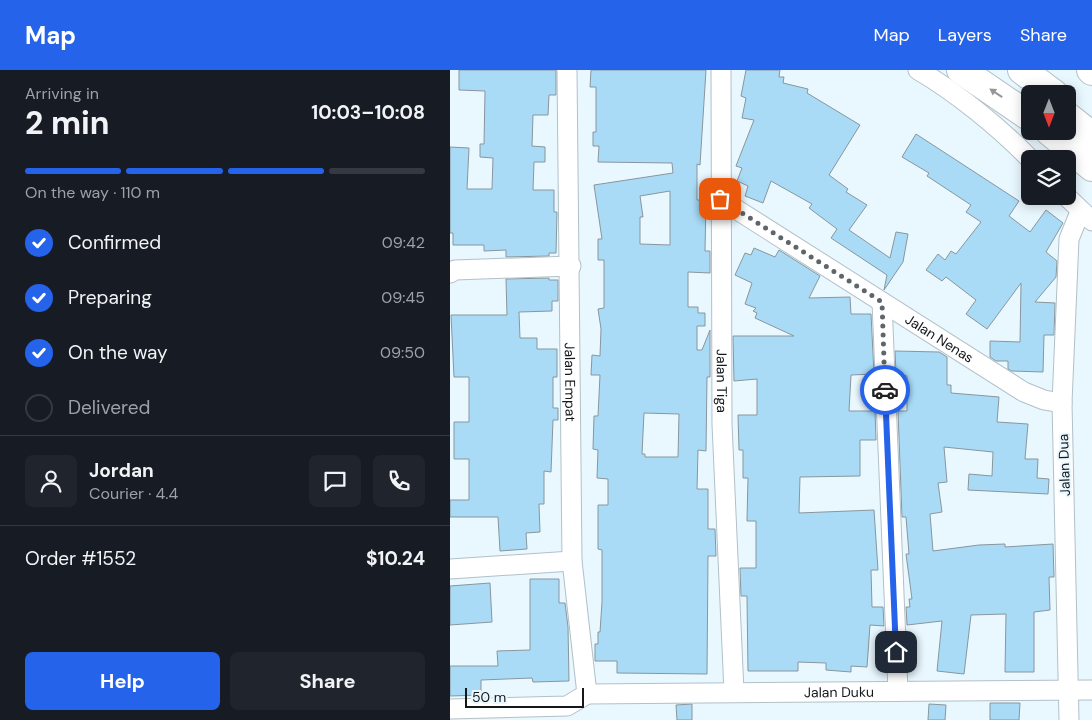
<!DOCTYPE html>
<html lang="en">
<head>
<meta charset="utf-8">
<style>
  :root { --surface:#171b24; --page:#20242c; --text:#f1f3f6; --muted:#9ea1a6; --line:#363941; --accent:#2563eb }
  body { margin:0; font-family:"DM Sans",sans-serif; background:var(--page); color:var(--text); height:100vh; display:flex; flex-direction:column; font-size:19px; white-space:nowrap }
  * { box-sizing:border-box; margin:0 }
  p { font-size:16px; color:var(--muted) }
  .icon { flex:none; width:28px; height:28px; fill:none; stroke:currentColor; stroke-width:2; stroke-linecap:round; stroke-linejoin:round }
  .map { position:relative; flex:1; overflow:hidden }
  .side { display:flex; flex-direction:column; background:var(--surface); width:450px }
  .side>* { flex:none }
  .needle { width:32px; rotate:180deg }
  .controls { position:absolute; left:571px; top:15px; display:grid; gap:10px }
  .controls a { display:grid; place-items:center; width:55px; height:55px; border-radius:8px; background:var(--surface); box-shadow:0 2px 12px #0003; font-size:25px }
  .scale { position:absolute; left:15px; bottom:12px; width:119px; box-sizing:border-box; padding-left:5px; border:2px solid #14181b; border-top:0; font-size:14px; line-height:18px; white-space:nowrap; color:#14181b; -webkit-text-stroke:4px #e9f7ff; paint-order:stroke }
  .pin { position:absolute; display:grid; place-items:center; width:42px; height:42px; color:#fff; margin:-21px; border-radius:10px; box-shadow:0 2px 8px #0006 }
  .courier { position:absolute; display:grid; place-items:center; width:50px; height:50px; margin:-25px; border:4px solid #2563eb; border-radius:50%; background:#fff; color:#222; box-shadow:0 1px 6px #0007 }
  .head em { font-style:normal; font-weight:700 }
  .head div { display:flex; flex-direction:column-reverse }
  .head { display:flex; align-items:center; justify-content:space-between; height:85px; padding:0 25px }
  h1 { font-size:32px; font-weight:700; line-height:38px }
  .bar { display:grid; grid-template-columns:repeat(4,1fr); gap:8px 5px; align-content:center; height:60px; padding:0 25px }
  .bar i { height:6px; border-radius:4px; background:var(--line) }
  .bar .on { background:var(--accent) }
  .bar p { grid-column:span 4 }
  .line { display:flex; align-items:center; gap:12px; padding:0 25px; border-top:1px solid var(--line) }
  .line div { flex:1 }
  .round { display:grid; place-items:center; flex:none; width:52px; height:52px; border-radius:8px; background:var(--page) }
  ol { padding:0 25px; list-style:none }
  li { display:flex; align-items:center; gap:15px; height:55px }
  li p { margin-inline-start:auto }
  li .icon { padding:5px; border-radius:50%; background:var(--accent); color:#fff; stroke-width:4 }
  li:last-child { color:var(--muted) }
  li i { width:28px; height:28px; border:2px solid var(--line); border-radius:50% }
  .cta { display:flex; gap:10px; margin-top:auto; padding:10px 25px }
  .cta a { flex:1; height:58px; border-radius:8px; background:var(--accent); color:#fff; font-size:20px; font-weight:700; line-height:58px; text-align:center }
  .cta a+a { background:var(--page); color:var(--text) }
  header { display:flex; align-items:center; gap:30px; box-sizing:border-box; height:70px; padding:0 25px; background:var(--accent); color:#fff }
  header strong { font-size:24px }
  nav { display:flex; gap:28px; margin-inline-start:auto; font-size:18px }
  main { display:flex; flex:1; min-height:0 }
  .map>svg:first-child { display:block }
  .building { fill:#a9dbf7; stroke:#89969d; fill-rule:evenodd }
  .lines { fill:none; stroke-linecap:round; stroke-linejoin:round }
  .minor-casing { stroke:#b2c0c8; stroke-width:21 }
  .highway-casing { stroke:#b2c0c8; stroke-width:30 }
  .minor { stroke:#fff; stroke-width:19 }
  .highway { stroke:#fff; stroke-width:28 }
  .oneway { fill:#959798 }
  .done { stroke:#5f666b; stroke-width:5; stroke-dasharray:0 9 }
  .route { stroke:#2563eb; stroke-width:6 }
  .labels { text-anchor:middle; stroke-width:4; stroke-linejoin:round; paint-order:stroke }
  .street-label { font-size:14px; fill:#14181b; stroke:#e9f7ff }
</style>
</head>
<body>
<header>
<strong>Map</strong>
<nav><a>Map</a><a>Layers</a><a>Share</a></nav>
</header>
<main>
<section class="side">
<div class="head"><div><h1>2 min</h1><p>Arriving in</p></div><em>10:03–10:08</em></div>
<div class="bar"><i class="on"></i><i class="on"></i><i class="on"></i><i></i><p>On the way · 110 m</p></div>
<ol>
<li><svg class="icon" aria-label="check" viewBox="0 0 24 24"><path d="M5 12l5 5 9-10"/></svg>Confirmed<p>09:42</p></li>
<li><svg class="icon" aria-label="check" viewBox="0 0 24 24"><path d="M5 12l5 5 9-10"/></svg>Preparing<p>09:45</p></li>
<li><svg class="icon" aria-label="check" viewBox="0 0 24 24"><path d="M5 12l5 5 9-10"/></svg>On the way<p>09:50</p></li>
<li><i></i>Delivered</li>
</ol>
<div class="line" style="height:90px"><a class="round"><svg class="icon" aria-label="person" viewBox="0 0 24 24"><circle cx="12" cy="8" r="4"/><path d="M4 21q1-7 8-7t8 7"/></svg></a><div><b>Jordan</b><p>Courier · 4.4</p></div><a class="round"><svg class="icon" aria-label="chat" viewBox="0 0 24 24"><path d="M4 5h16v11H9l-5 4z"/></svg></a><a class="round"><svg class="icon" aria-label="phone" viewBox="0 0 24 24"><path d="M5 4h4l2 5-3 2q2 4 5 5l2-3 5 2v4C11 20 4 13 5 4z"/></svg></a></div>
<div class="line" style="height:65px"><div>Order #1552</div><b>$10.24</b></div>
<div class="cta"><a>Help</a><a>Share</a></div>
</section>
<div class="map">
<svg width="642" height="650" viewBox="0 0 642 650">
  <rect width="100%" height="100%" fill="#e9f7ff"/>
  <g class="building">
    <polygon points="9,0 106,0 106,25 99,25 98,45 83,45 82,76 95,77 95,92 84,92 83,120 104,120 104,142 107,142 106,183 99,183 99,186 56,187 56,180 34,181 34,175 3,175 3,163 0,163 0,77 19,78 17,119 42,119 43,88 30,87 30,74 34,74 35,21 9,20"/>
    <path d="M141,0H256L250,95L247,94V130H256L255,181H260V203L238,202V237H248V243H255V256H247V280H252L260,260V307H257L256,381L248,380L247,419H258V459H265L266,486H258L257,604L167,603V591H145V574H148V562H150L152,532V480L148,479V435H158V409L147,408L148,380L143,379L144,346H148L150,305H141L142,285L150,286L151,259L148,239L154,238V190H148V169H152L144,115L223,103L222,93L148,92L149,76H143V62H146V17H140ZM220,121V175L190,174V147H193L190,126ZM194,343L229,344L228,387H195V384H192Z"/>
    <polygon points="296,0 330,0 329,7 334,7 333,13 358,19 357,23 410,55 379,105 398,119 396,122 417,135 399,160 440,188 446,162 458,164 453,192 434,220 437,205 381,168 387,159 359,138 362,134 321,111 313,133 295,126 298,116 287,111 292,98 286,96 304,50 292,48 296,28 291,26"/>
    <polygon points="466,64 569,131 559,146 580,162 596,140 613,153 596,182 607,191 606,207 585,232 605,233 604,265 594,265 593,302 562,301 558,299 558,291 546,291 540,287 540,271 570,272 571,213 537,259 516,244 526,230 496,207 492,211 476,200 488,184 495,190 501,181 506,184 531,152 516,142 521,135 477,106 479,103 452,87"/>
    <polygon points="304,178 325,187 329,180 370,206 359,228 400,227 401,244 421,244 424,304 401,305 399,341 425,341 426,370 410,370 410,406 350,407 349,443 424,440 428,500 421,500 422,537 433,537 434,556 420,555 417,597 401,596 401,602 376,600 376,593 348,592 348,601 298,601 297,526 291,526 290,498 306,498 306,451 297,451 298,408 293,408 293,380 289,380 288,345 307,345 307,309 284,311 283,266 344,266 305,248 307,243 303,241 306,238 295,234 302,213 285,205 295,183 301,185"/>
    <polygon points="99,208 99,210 108,210 108,231 102,231 102,241 69,242 70,268 87,268 87,279 107,279 107,307 103,307 103,338 108,338 108,350 103,350 101,402 94,401 94,434 89,434 90,462 76,463 77,479 50,481 48,447 0,447 0,430 19,430 19,389 4,389 4,352 19,352 19,307 4,307 1,245 57,245 56,209"/>
    <polygon points="445,281 489,282 497,287 497,315 501,315 501,323 549,327 547,352 578,354 575,389 588,389 587,408 599,409 598,424 518,420 519,404 542,406 543,382 494,377 497,412 488,413 492,442 480,444 483,481 529,475 555,474 555,477 603,474 604,507 599,507 600,540 584,542 584,602 555,602 556,544 521,545 514,604 487,601 492,551 457,555 456,537 460,537 459,529 462,529 456,484 459,484 456,447 452,447 448,341 457,341 457,306 446,303"/>
    <polygon points="80,509 109,509 109,533 115,533 118,557 119,611 83,612 82,608 31,610 31,625 0,626 0,596 48,596 47,581 80,580"/>
    <polygon points="40,513 42,552 0,555 0,516"/>
    <polygon points="540,633 570,633 569,650 540,650"/>
    <polygon points="242,634 242,650 227,650 226,635"/>
    <polygon points="479,634 496,635 495,650 478,650"/>
  </g>
  <g class="lines">
    <defs>
      <g id="minor">
        <path id="s1" d="M117,0L122,491L137,624"/>
        <path id="s2" d="M271,0L272,354L284,622"/>
        <path d="M468,0C506,22 550,58 580,89"/>
        <polyline points="616,126 642,151"/>
        <path id="s3" d="M270,129L574,322L594,330L612,333"/>
        <polyline points="0,203 5,200 121,196"/>
        <polyline points="432,232 448,621"/>
        <polyline points="0,499 122,491"/>
        <path id="s4" d="M137,624L642,620"/>
        <polyline points="0,639 117,636 137,624"/>
        <polyline points="619,650 612,333 619,169 630,142"/>
      </g>
      <g id="highway">
        <polyline points="511,0 580,47"/>
        <polyline points="572,0 604,24"/>
        <polyline points="641,0 642,1"/>
        <polyline points="618,47 642,66"/>
        <polyline points="599,61 642,97"/>
      </g>
    </defs>
    <use href="#minor" class="minor-casing"/>
    <use href="#highway" class="highway-casing"/>
    <use href="#minor" class="minor"/>
    <use href="#highway" class="highway"/>
  </g>
  <defs><path id="oneway-solid" d="M-6-.8H1V-3.2L6.5 0L1 3.2V.8H-6Z" transform="scale(1.25)"/></defs>
  <use class="oneway" href="#oneway-solid" transform="translate(546 23) rotate(-146)"/>
  <g class="lines">
    <polyline class="done" points="270,129 432,232 435,320"/>
    <polyline class="route" points="435,320 446,582"/>
  </g>
  <g class="labels">
    <g class="street-label">
      <text dy="5" stroke="none"><textPath href="#s3" startOffset="260">Jalan Nenas</textPath></text>
      <text dy="5" stroke="none"><textPath href="#s2" startOffset="311">Jalan Tiga</textPath></text>
      <text dy="5" stroke="none"><textPath href="#s1" startOffset="312">Jalan Empat</textPath></text>
      <text transform="translate(614 395) rotate(-92)" y="5">Jalan Dua</text>
      <text dy="5" stroke="none"><textPath href="#s4" startOffset="252">Jalan Duku</textPath></text>
    </g>
  </g>
</svg>
<div class="controls">
<a><svg class="needle" viewBox="-14 -14 28 28"><path d="M0-13l5 13h-10z" fill="#e53935"/><path d="M0 13l5-13h-10z" fill="#9ea1a6"/></svg></a>
<a><svg class="icon" aria-label="layers" viewBox="0 0 24 24"><path d="M12 4l9 5-9 5-9-5zM3 14l9 5 9-5"/></svg></a>
</div>
<div class="scale">50 m</div>
<div class="pin" style="left:270px;top:129px;background:#ea580c"><svg class="icon" aria-label="bag" viewBox="0 0 24 24"><path d="M5 8h14l-1 12H6zM9 8a3 3 0 0 1 6 0"/></svg></div>
<div class="pin" style="left:446px;top:582px;background:#1f2937"><svg class="icon" aria-label="home" viewBox="0 0 24 24"><path d="M3 11l9-7 9 7M6 9v11h12V9"/></svg></div>
<div class="courier" style="left:435px;top:320px"><svg class="icon" aria-label="car" viewBox="0 0 24 24"><path d="M5 17H2v-5l4-1 3-4h7l3 4 3 1v5h-3M9 17h6M6 11h13"/><circle cx="7" cy="17" r="2"/><circle cx="17" cy="17" r="2"/></svg></div>
</div>
</main>
</body>
</html>
